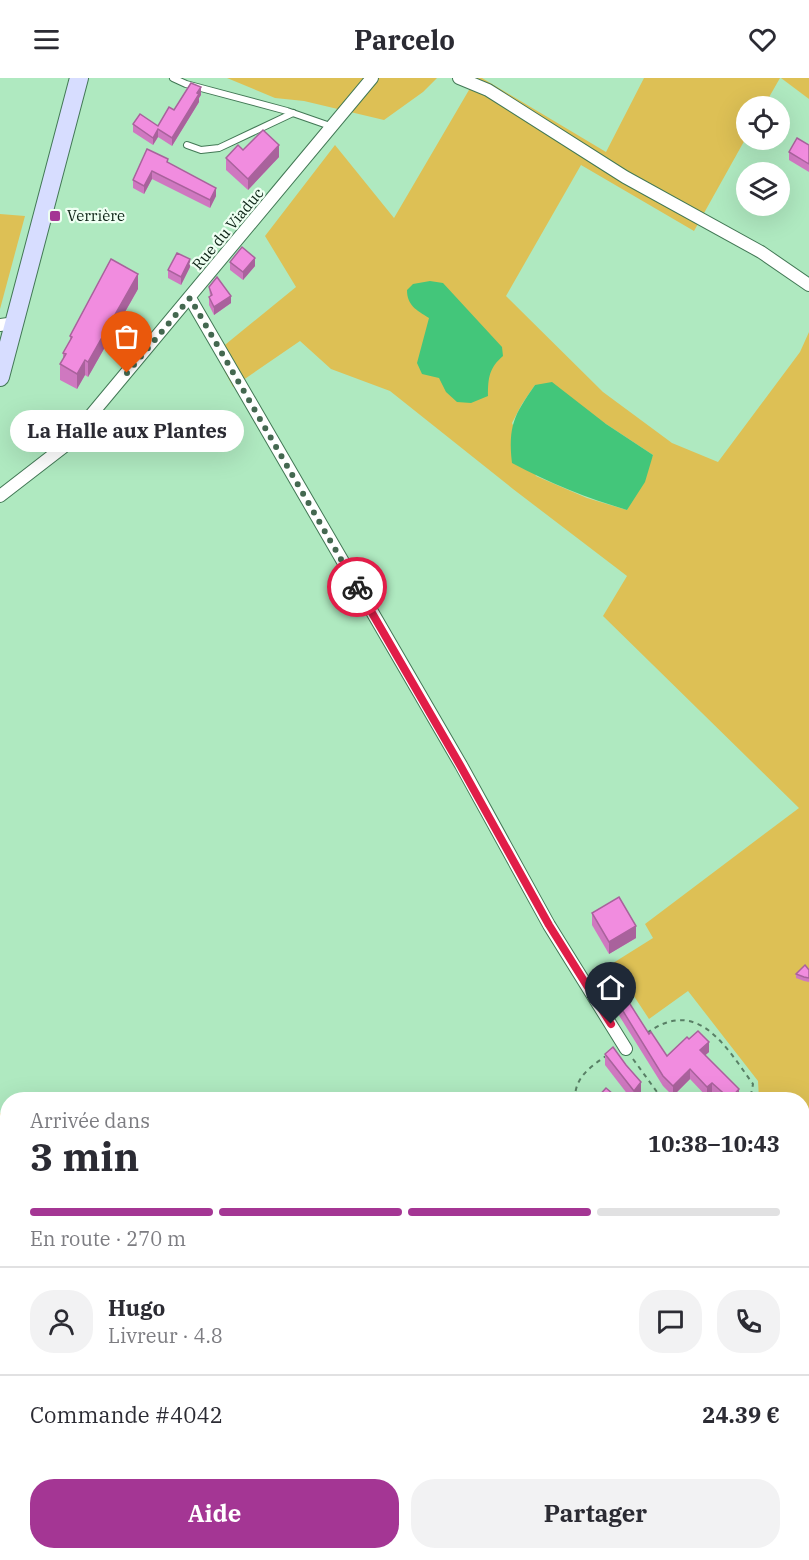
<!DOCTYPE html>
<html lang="fr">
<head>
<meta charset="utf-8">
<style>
  :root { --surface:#fff; --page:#f2f2f3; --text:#2b2b33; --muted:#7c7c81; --line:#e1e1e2; --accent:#a43694 }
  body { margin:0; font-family:"IBM Plex Serif",serif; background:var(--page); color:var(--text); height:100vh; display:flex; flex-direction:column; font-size:22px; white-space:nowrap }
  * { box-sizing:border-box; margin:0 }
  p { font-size:20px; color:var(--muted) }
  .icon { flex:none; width:33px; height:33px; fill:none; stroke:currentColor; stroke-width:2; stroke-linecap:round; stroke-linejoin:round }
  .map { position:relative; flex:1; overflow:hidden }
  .details { position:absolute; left:0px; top:1014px; width:810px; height:468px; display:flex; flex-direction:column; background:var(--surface); border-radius:24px 24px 0 0; box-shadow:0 6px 24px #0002 }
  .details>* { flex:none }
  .tools { position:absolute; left:736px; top:18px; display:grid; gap:12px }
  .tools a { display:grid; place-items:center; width:54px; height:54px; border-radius:50%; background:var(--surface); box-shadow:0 6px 24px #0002; font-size:30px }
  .pin { position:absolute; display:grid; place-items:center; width:51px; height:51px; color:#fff; margin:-62px -26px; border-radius:50% 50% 50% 0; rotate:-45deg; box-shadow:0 0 6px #0007 }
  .pin .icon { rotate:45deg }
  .courier { position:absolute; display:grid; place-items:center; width:60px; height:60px; margin:-30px; border:4px solid #e11d48; border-radius:50%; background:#fff; color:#222; box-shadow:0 2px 8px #0007 }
  .bubble { position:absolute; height:42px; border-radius:21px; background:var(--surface); box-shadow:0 6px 24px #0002; font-size:20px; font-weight:700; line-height:42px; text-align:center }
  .headline em { font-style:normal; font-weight:700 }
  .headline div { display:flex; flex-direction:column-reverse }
  .headline { display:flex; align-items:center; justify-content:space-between; height:102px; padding:0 30px }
  h1 { font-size:39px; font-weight:700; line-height:45px }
  .bar { display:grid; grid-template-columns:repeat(4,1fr); gap:9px 6px; align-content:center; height:72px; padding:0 30px }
  .bar i { height:8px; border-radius:4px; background:var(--line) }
  .bar .on { background:var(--accent) }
  .bar p { grid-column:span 4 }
  .line { display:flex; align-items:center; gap:15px; padding:0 30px; border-top:2px solid var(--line) }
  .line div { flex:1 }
  .round { display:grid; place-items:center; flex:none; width:63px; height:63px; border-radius:24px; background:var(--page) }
  .cta { display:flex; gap:12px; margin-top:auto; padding:12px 30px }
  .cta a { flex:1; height:69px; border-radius:24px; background:var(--accent); color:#fff; font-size:24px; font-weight:700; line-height:69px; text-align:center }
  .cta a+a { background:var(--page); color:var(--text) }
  header { display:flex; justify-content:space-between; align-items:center; height:78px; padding:0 30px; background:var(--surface); font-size:27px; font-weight:700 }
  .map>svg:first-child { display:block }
  .green { fill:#ddc055; fill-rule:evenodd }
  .water { fill:#43c67a }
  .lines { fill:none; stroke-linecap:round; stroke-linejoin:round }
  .stream { stroke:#43c67a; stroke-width:4 }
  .lane-casing { stroke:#427855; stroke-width:8 }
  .street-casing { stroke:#427855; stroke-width:14 }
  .secondary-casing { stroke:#427855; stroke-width:20 }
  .path { stroke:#587f65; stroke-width:2; stroke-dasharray:4.5 4.5; stroke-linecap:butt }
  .lane { stroke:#fff; stroke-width:6 }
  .street { stroke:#fff; stroke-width:12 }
  .secondary { stroke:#d7ddff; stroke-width:18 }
  .wall { fill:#cf78c0 }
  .shaded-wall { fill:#a9629c }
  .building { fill:#f18cdf; stroke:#a9629c; stroke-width:1.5 }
  .done { stroke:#446850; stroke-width:6; stroke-dasharray:0 10.8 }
  .route { stroke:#e11d48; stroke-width:8 }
  .poi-dot { fill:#a43694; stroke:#eefff2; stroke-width:2 }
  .labels { text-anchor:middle; stroke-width:4.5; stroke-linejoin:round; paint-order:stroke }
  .poi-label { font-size:15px; fill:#0b2214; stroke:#eefff2; text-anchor:start }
  .street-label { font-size:15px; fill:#0b2214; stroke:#eefff2 }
</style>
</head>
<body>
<header><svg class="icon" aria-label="menu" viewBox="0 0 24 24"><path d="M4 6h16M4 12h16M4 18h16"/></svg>Parcelo<svg class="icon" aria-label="heart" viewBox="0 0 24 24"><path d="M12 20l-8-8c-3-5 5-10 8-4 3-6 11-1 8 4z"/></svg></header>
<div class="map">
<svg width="809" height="1482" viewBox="0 0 809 1482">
  <rect width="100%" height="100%" fill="#afe9c0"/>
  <g class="green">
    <polygon points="227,0 437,0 423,14 384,42 304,23 275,20"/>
    <path d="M476,0H482L606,74L644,0H780L764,28H747V58L694,153L581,87L506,218L603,314L672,365L718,384L800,274L809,254V1035L803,1041L802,1022L759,1021L758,1003L688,913L649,941L624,903L603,916L594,897L653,860L645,846L799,730L603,538L627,498L513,411L390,313L331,291L300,263L233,309L215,275L296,209L265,158L335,67L394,140ZM535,307L606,346L653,377L627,432L587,420L536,398L512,345L522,326Z"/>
    <polygon points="781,0 809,0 809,21"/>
    <polygon points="0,136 25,138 0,231"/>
    <polygon points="236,1016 300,1020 302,1021 223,1021"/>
    <polygon points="0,1035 8,1036 8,1474 208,1475 205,1482 0,1482"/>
    <polygon points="803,1322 809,1327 809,1482 760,1482 753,1475 802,1474"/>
  </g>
  <g class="water">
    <path d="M430,203L443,205L502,269L503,278C489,290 488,300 488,318L471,325L457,324L446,314L439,300L422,296L417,285L429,240C416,232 407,227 407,212L413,206Z"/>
    <path d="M552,304L606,346L653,377L645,404L627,432C587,420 549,405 512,385C508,348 514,337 535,307Z"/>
  </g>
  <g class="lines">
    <g class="stream">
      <polyline points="0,1130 8,1130"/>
      <polyline points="802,1436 809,1446"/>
    </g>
    <defs>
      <g id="lane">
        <polyline points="173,0 186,6 287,33 333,49"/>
        <polyline points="187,67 201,72 219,70 293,35"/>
        <polyline points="7,1482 9,1474"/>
      </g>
      <g id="street">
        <polyline points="459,0 488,12 625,99 761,174 809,207"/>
        <polyline points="190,220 461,687 549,847 626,971"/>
        <polyline points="0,247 15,245"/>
        <polyline points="0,418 66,367 372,0"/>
      </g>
      <polyline id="secondary" points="0,299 79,0"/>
    </defs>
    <use href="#lane" class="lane-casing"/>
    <use href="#street" class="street-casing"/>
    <use href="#secondary" class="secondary-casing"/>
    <g class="path">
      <path d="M647,955C698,918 726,969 753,1006L750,1022"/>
      <polyline points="633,981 657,1014 654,1022"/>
      <path d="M575,1022C574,1000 590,989 606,978"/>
    </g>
    <use href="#lane" class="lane"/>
    <use href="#street" class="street"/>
    <use href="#secondary" class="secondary"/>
  </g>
  <g class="wall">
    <polygon points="201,17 199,20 199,24 172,68 158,59 153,67 133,54 133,46 158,48 174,32"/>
    <polygon points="809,67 809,94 789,82 789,74"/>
    <polygon points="243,72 279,79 248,112 226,92 226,80"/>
    <polygon points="168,85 216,118 210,130 152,101 144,116 133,110 133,102"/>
    <polygon points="230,184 255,188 243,202 230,192"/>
    <polygon points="190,189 181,207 168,200 168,192"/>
    <polygon points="209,209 231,225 214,237 209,227 209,219 210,218"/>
    <polygon points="138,211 88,299 85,297 77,311 60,302 60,286 63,281 63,275 70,263 70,258"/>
    <polygon points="592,835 636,860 609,876 592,847"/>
    <polygon points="809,892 809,904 804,903 796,900 796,896"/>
    <polygon points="615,920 649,956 667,978 689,961 709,974 705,977 739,1022 719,1022 712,1015 707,1019 690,1001 673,1018 663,1008 615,931"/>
    <polygon points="605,976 641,1015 636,1022 632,1022 605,987"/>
  </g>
  <g class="shaded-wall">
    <polygon points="201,9 201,17 199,20 199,24 172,68 172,60"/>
    <polygon points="158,51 158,59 153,67 153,60"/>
    <polygon points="279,67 279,79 248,112 248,101"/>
    <polygon points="152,93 152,101 144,116 144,108"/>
    <polygon points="216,110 216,118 210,130 210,122"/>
    <polygon points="255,180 255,188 243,202 243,194"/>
    <polygon points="190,181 190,189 181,207 181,199"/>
    <polygon points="138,196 138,211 88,299 88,284"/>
    <polygon points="231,218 231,225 214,237 214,229"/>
    <polygon points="85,282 85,297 77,311 77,296"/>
    <polygon points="636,848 636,860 609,876 609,864"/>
    <polygon points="709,964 709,974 700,982 700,972"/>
    <polygon points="690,991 690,1001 673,1018 673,1008"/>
    <polygon points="641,1004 641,1015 636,1022 634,1022 634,1013"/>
    <polygon points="712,1005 712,1015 707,1019 707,1009"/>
    <polygon points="739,1011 739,1022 730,1021"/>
  </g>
  <g class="building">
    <polygon points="191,5 201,9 197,15 199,16 172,60 158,51 153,60 133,46 140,36 158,48 169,29 174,32"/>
    <polygon points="263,52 279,67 248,101 226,80 238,67 243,72"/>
    <polygon points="797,60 809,67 809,86 789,74"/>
    <polygon points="147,71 168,81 167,84 216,110 210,122 152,93 144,108 133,102"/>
    <polygon points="242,169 255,180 243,194 230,184"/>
    <polygon points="177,175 190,181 181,199 168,192"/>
    <polygon points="111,181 138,196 88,284 85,282 77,296 60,286 66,276 63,275 72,259 70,258"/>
    <polygon points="217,199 231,218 214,229 209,219 212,217 209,209"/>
    <polygon points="619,819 636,848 609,864 592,835"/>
    <polygon points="805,887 809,892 809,900 804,899 796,896"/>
    <polygon points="623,915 649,956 651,954 667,978 687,959 689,961 698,953 709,964 700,972 739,1011 730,1021 712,1005 707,1009 690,991 673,1008 663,998 615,920"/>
    <polygon points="613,969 626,987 641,1004 634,1013 605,976"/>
    <polygon points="606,1010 620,1022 595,1022"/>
  </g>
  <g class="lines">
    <polyline class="done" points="127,295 190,220 357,509"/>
    <polyline class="route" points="357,509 460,687 549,847 611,946"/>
  </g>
  <rect class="poi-dot" x="49" y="132" width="12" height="12" rx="3"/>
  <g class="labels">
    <g class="poi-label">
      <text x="67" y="143">Verrière</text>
    </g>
    <g class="street-label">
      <text transform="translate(228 151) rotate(-50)" y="5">Rue du Viaduc</text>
    </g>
  </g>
</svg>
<div class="tools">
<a><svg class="icon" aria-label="locate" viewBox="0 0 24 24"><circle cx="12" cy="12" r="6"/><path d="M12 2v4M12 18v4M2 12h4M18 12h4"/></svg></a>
<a><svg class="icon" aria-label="layers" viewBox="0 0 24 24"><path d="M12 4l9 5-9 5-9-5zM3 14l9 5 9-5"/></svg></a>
</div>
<div class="pin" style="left:127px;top:295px;background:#ea580c"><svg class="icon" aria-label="bag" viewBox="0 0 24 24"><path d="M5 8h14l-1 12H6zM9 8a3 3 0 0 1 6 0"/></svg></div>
<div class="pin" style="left:611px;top:946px;background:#1f2937"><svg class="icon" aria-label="home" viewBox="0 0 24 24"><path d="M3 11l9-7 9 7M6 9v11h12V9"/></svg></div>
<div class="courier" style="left:357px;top:509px"><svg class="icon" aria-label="bike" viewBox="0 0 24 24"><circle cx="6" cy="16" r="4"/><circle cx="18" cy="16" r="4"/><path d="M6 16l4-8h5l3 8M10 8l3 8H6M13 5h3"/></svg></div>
<div class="bubble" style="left:10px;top:332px;width:234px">La Halle aux Plantes</div>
<section class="details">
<div class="headline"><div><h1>3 min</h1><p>Arrivée dans</p></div><em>10:38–10:43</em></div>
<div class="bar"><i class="on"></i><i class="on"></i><i class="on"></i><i></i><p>En route · 270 m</p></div>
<div class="line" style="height:108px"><a class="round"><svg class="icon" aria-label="person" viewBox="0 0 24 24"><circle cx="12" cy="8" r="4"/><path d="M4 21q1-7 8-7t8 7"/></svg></a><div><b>Hugo</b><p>Livreur · 4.8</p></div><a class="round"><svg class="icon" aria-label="chat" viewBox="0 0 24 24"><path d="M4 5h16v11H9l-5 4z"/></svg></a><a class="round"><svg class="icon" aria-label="phone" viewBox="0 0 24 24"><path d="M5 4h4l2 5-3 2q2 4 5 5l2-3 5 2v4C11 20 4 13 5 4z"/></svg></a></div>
<div class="line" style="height:78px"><div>Commande #4042</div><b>24.39 €</b></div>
<div class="cta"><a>Aide</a><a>Partager</a></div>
</section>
</div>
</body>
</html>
